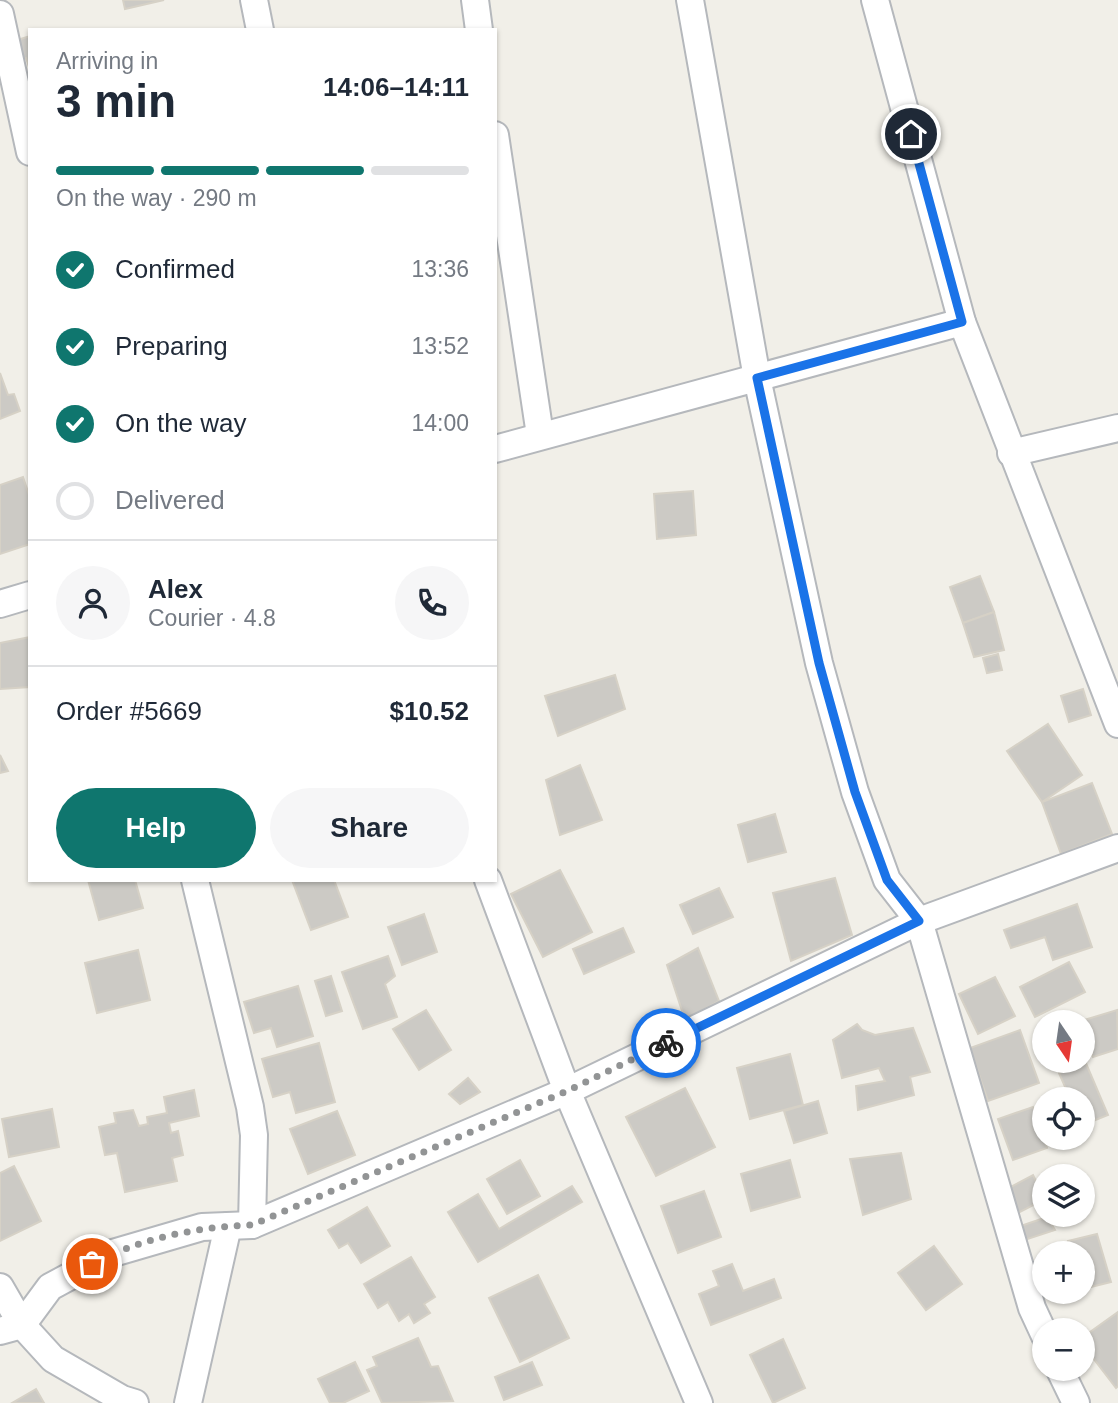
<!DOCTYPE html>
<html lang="en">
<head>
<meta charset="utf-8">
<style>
  :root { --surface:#fff; --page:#f6f6f7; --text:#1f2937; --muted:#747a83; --line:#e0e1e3; --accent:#0f766e }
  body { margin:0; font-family:Helvetica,sans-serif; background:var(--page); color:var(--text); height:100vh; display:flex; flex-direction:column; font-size:26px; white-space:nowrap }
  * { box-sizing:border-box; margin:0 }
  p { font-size:23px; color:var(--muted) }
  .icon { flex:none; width:38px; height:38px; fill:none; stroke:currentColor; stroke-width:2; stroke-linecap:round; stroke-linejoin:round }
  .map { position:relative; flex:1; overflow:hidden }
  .drawer { position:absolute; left:28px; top:28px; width:469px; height:854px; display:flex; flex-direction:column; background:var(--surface); border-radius:0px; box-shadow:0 2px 5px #0004 }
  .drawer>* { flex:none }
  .needle { width:46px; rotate:167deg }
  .buttons { position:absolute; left:1032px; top:1010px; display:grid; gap:14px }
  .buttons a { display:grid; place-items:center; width:63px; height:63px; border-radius:50%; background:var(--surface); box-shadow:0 2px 5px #0004; font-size:35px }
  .pin { position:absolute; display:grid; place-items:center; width:60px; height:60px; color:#fff; margin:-30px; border:4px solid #fff; border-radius:50%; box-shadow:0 2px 7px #0007 }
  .courier { position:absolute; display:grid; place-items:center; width:70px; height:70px; margin:-35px; border:5px solid #1a73e8; border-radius:50%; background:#fff; color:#222; box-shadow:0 2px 9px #0007 }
  .headline em { font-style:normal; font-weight:700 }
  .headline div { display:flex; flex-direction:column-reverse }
  .headline { display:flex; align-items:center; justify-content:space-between; height:119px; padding:0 28px }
  h1 { font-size:46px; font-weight:700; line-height:52px }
  .bar { display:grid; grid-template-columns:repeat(4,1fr); gap:10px 7px; align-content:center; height:84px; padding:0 28px }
  .bar i { height:9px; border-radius:5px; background:var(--line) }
  .bar .active { background:var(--accent) }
  .bar p { grid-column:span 4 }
  .line { display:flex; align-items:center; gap:18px; padding:0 28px; border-top:2px solid var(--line) }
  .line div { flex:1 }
  .round { display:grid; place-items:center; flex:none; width:74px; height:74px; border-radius:37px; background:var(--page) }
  ol { padding:0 28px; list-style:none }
  li { display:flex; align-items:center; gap:21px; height:77px }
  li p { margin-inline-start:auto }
  li .icon { padding:7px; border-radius:50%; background:var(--accent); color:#fff; stroke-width:4 }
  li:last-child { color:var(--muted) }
  li i { width:38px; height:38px; border:4px solid var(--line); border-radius:50% }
  .action { display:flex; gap:14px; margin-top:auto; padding:14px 28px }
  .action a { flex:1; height:80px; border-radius:42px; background:var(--accent); color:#fff; font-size:28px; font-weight:700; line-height:80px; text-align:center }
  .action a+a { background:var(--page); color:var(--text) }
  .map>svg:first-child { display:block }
  .building { fill:#cccac5; stroke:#d6d1c6; stroke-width:2 }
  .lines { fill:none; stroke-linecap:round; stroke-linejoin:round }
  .minor-casing { stroke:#b5b8bc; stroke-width:30 }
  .minor { stroke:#fff; stroke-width:26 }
  .done { stroke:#929495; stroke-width:7; stroke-dasharray:0 12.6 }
  .route { stroke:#1a73e8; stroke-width:9 }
</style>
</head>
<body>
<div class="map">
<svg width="1118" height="1403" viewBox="0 0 1118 1403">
  <rect width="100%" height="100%" fill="#f1efe8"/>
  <g class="building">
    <polygon points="123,0 164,0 125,9"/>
    <polygon points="30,36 30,70 26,58 20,60 14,41"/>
    <polygon points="0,373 8,395 14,394 20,411 0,419"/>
    <polygon points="23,477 30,498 30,544 0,554 0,485"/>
    <polygon points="693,491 696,535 657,539 654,494"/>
    <polygon points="980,576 994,612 963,623 950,587"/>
    <polygon points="994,612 1004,650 974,657 963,623"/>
    <polygon points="30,637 30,687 0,689 0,643"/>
    <polygon points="998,654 1002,670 987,673 983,658"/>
    <polygon points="615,675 625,709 558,736 545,696"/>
    <polygon points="1083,689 1091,715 1069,722 1061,696"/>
    <polygon points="1048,724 1082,775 1042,802 1007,751"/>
    <polygon points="0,755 8,771 0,773"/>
    <polygon points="580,765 602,820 560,835 546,780"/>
    <polygon points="1092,783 1112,834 1061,854 1042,802"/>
    <polygon points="775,814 786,852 748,862 738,825"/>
    <polygon points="560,870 592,932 543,957 511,894"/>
    <polygon points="835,878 852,935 791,961 773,893"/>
    <polygon points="88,880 135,880 143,908 99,920"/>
    <polygon points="292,880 334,880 348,917 311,930"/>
    <polygon points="719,888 733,917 693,934 680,905"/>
    <polygon points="1077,904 1092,947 1053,960 1045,937 1011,948 1004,930"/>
    <polygon points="424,914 437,952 402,965 388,927"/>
    <polygon points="623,928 634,952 584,974 573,949"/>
    <polygon points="698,948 719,1001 685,1020 667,965"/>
    <polygon points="138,950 150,1000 97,1013 85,963"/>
    <polygon points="388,956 395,976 385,984 397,1017 363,1029 342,972"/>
    <polygon points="1069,962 1085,992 1035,1017 1020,987"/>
    <polygon points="331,976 342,1011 326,1016 315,981"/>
    <polygon points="995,977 1015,1016 978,1034 959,994"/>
    <polygon points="298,986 313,1036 277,1047 271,1028 254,1033 244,1002"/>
    <polygon points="426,1010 451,1050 419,1070 393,1029"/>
    <polygon points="1117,1010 1118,1049 1093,1057 1081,1021"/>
    <polygon points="857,1024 862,1030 875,1035 913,1028 930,1072 910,1077 914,1095 858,1110 856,1086 885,1081 879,1068 842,1078 833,1040"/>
    <polygon points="1020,1030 1039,1083 988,1101 970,1048"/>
    <polygon points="319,1043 335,1102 296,1113 290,1092 273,1097 262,1059"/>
    <polygon points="790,1054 803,1105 750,1119 737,1068"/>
    <polygon points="1085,1061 1108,1115 1083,1125 1083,1099 1046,1098 1066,1089 1059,1073"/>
    <polygon points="468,1078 480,1092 460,1104 449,1094"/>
    <polygon points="685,1088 715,1147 656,1176 626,1117"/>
    <polygon points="194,1090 199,1116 169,1123 171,1133 178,1131 183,1155 172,1158 177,1181 125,1192 117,1153 105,1155 99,1127 116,1123 114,1113 133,1110 139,1126 148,1124 147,1117 167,1113 164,1097"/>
    <polygon points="818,1101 827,1133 794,1143 784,1111"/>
    <polygon points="1033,1107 1047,1148 1013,1160 998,1119"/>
    <polygon points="52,1109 59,1147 9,1157 2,1119"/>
    <polygon points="337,1111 355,1155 308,1174 290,1129"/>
    <polygon points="901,1153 911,1199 863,1215 850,1159"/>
    <polygon points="520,1160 540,1196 507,1214 487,1179"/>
    <polygon points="790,1160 800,1197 751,1211 741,1174"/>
    <polygon points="14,1166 41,1221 0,1241 0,1173"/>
    <polygon points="1033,1175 1045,1199 1018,1213 1005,1190"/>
    <polygon points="572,1186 582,1202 478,1262 448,1212 478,1194 499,1229"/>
    <polygon points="704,1191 721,1237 678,1253 661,1206"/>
    <polygon points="367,1207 390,1246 361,1263 348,1243 339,1248 328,1230"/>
    <polygon points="1047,1217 1055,1230 1012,1244 1012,1229"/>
    <polygon points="1097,1234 1111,1282 1083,1289 1083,1253 1071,1253 1068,1241"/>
    <polygon points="934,1246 962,1284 926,1310 898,1273"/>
    <polygon points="411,1257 435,1297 424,1304 430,1313 414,1323 409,1314 399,1321 388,1302 378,1308 364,1284"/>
    <polygon points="732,1264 743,1291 774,1279 781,1298 711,1325 699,1294 719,1286 713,1271"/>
    <polygon points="538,1275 569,1338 520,1362 489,1298"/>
    <polygon points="1118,1312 1118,1386 1116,1388 1083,1345 1083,1337"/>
    <polygon points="418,1338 431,1367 438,1366 453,1401 382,1403 367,1370 377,1366 373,1357"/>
    <polygon points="783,1339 805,1388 773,1403 750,1355"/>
    <polygon points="355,1362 369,1391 343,1403 330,1403 318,1379"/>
    <polygon points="532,1362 542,1385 504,1400 495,1377"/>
    <polygon points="36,1389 44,1403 12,1403"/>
  </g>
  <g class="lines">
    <defs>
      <g id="minor">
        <polyline points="254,0 260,30"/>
        <polyline points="475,0 479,30"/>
        <polyline points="690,0 757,378 819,663 855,792 887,880 919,921 1032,1308 1045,1336"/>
        <polyline points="875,0 962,322 1118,724"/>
        <polyline points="0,14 30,152"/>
        <polyline points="495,135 540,435"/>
        <polyline points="495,449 962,322"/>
        <polyline points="1011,453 1118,428"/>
        <polyline points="0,604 30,595"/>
        <polyline points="195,880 250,1107 254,1135 252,1225"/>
        <polyline points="488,880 567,1091 699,1403"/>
        <polyline points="0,1287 22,1325 53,1359 122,1399 135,1403"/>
        <polyline points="0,1331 22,1325 50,1287 113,1253 202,1227 252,1225 567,1091 919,921 1118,848"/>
        <polyline points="1059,1368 1076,1403"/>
        <polyline points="188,1403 228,1226"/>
      </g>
    </defs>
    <use href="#minor" class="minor-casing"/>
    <use href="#minor" class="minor"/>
  </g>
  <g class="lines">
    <path class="done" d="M92,1264C141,1238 197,1227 252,1225L567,1091L666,1043"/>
    <polyline class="route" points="666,1043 919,921 887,880 855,792 819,663 757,378 962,322 911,134"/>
  </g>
</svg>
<div class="buttons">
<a><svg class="needle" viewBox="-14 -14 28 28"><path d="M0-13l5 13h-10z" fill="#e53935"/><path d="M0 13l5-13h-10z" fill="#747a83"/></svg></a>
<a><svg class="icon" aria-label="locate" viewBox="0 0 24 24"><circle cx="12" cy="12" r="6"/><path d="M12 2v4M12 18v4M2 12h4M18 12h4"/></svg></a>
<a><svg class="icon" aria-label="layers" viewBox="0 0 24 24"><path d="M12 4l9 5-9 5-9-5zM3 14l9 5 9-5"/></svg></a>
<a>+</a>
<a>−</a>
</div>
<div class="pin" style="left:92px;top:1264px;background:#ea580c"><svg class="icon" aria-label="bag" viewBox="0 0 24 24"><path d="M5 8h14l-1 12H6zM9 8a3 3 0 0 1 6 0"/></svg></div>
<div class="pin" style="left:911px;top:134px;background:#1f2937"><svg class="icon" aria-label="home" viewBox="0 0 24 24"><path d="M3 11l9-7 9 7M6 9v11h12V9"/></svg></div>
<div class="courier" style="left:666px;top:1043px"><svg class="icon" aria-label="bike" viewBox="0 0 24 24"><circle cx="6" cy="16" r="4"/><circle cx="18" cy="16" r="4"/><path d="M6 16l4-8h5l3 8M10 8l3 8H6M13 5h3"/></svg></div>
<section class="drawer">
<div class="headline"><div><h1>3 min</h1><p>Arriving in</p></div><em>14:06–14:11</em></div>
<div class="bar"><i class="active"></i><i class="active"></i><i class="active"></i><i></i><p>On the way · 290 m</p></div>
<ol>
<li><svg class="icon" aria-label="check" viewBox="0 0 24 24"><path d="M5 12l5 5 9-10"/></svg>Confirmed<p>13:36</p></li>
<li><svg class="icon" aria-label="check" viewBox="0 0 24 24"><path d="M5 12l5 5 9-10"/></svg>Preparing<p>13:52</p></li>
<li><svg class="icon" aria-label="check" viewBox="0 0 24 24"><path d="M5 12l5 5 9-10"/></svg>On the way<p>14:00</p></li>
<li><i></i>Delivered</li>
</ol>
<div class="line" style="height:126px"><a class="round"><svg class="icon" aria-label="person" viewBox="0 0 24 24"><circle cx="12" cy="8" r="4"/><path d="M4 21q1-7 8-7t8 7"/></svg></a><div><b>Alex</b><p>Courier · 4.8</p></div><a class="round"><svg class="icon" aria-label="phone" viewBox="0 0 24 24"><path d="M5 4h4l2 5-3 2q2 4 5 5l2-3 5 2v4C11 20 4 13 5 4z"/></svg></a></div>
<div class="line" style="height:91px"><div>Order #5669</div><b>$10.52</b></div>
<div class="action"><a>Help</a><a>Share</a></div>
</section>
</div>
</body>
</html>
